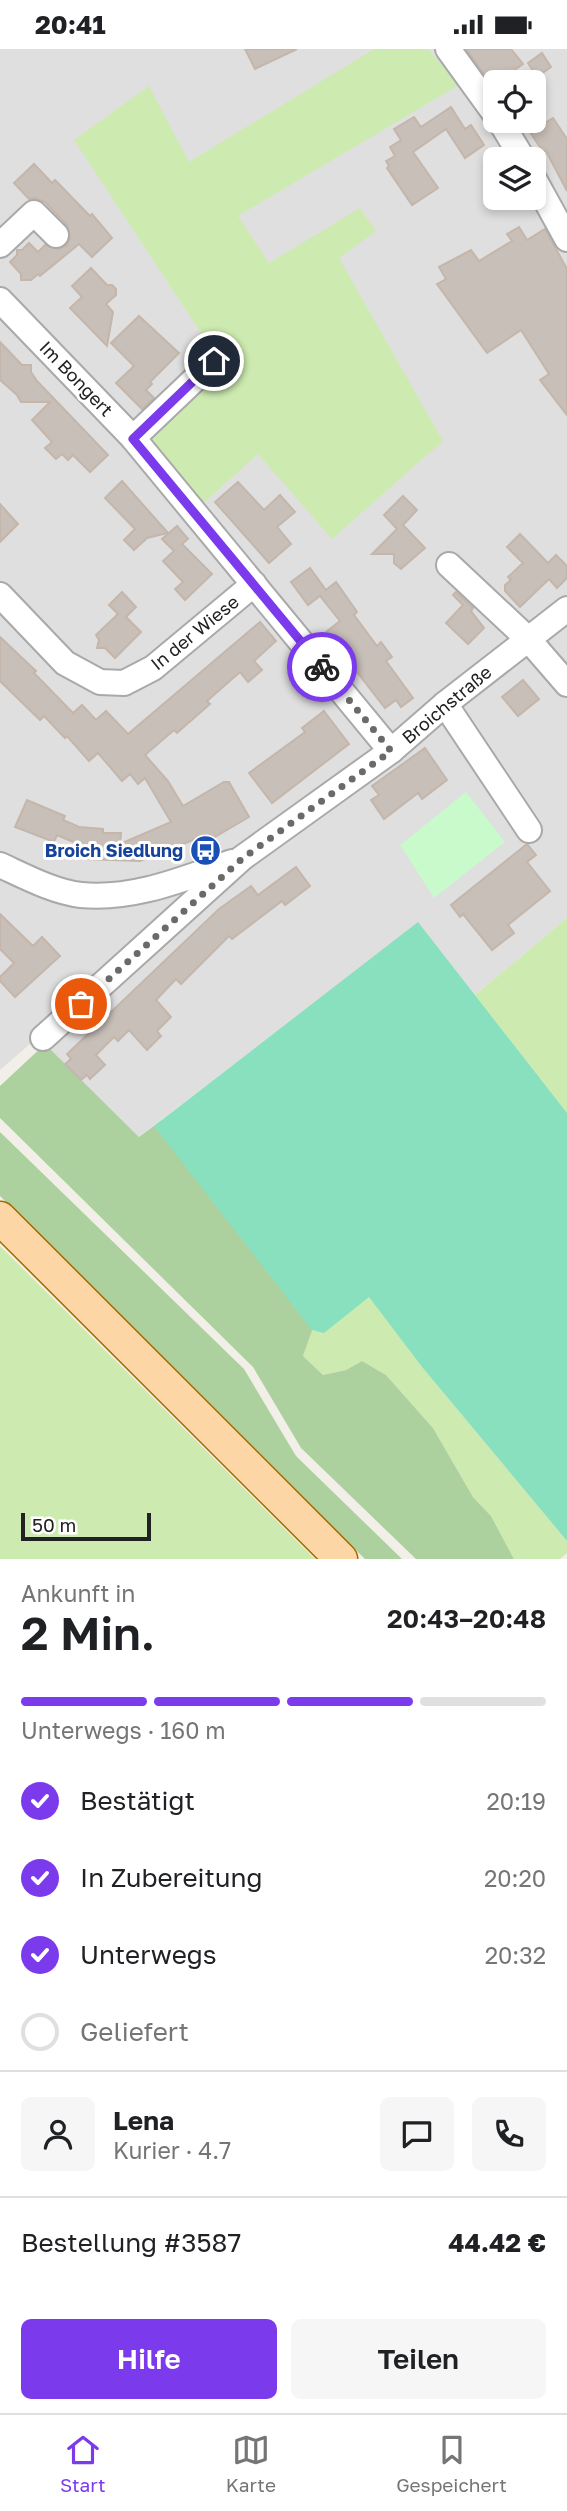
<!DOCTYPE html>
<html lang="de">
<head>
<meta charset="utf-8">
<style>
  :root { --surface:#fff; --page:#f6f6f6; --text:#202124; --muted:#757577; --line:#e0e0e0; --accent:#7c3aed }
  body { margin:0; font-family:"Golos Text",sans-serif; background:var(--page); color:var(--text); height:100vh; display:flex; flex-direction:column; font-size:26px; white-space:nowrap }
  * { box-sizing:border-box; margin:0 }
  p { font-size:23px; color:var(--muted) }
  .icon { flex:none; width:38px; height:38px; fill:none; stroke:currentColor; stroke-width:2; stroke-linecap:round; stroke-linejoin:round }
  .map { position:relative; height:1510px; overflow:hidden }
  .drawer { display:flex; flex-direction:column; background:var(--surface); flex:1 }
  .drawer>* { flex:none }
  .fabs { position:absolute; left:483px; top:21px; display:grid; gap:14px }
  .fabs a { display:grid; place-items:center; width:63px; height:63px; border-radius:10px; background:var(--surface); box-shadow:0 4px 10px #0003; font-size:35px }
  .scale { position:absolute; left:21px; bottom:18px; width:130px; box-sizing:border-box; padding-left:7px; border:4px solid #222; border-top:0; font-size:19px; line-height:24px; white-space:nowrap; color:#222; -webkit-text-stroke:5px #fff; paint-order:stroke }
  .pin { position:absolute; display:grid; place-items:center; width:60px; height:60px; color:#fff; margin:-30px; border:4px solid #fff; border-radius:50%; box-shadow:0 2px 7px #0007 }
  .courier { position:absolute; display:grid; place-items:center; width:70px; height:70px; margin:-35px; border:5px solid #7c3aed; border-radius:50%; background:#fff; color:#222; box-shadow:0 2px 9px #0007 }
  .head em { font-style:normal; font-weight:600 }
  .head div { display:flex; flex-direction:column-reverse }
  .head { display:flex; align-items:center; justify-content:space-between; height:119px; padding:0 21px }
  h1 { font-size:46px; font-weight:600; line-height:52px }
  .bar { display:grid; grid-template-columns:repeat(4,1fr); gap:10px 7px; align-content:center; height:84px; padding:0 21px }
  .bar i { height:9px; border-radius:5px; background:var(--line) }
  .bar .current { background:var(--accent) }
  .bar p { grid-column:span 4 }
  .line { display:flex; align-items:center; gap:18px; padding:0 21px; border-top:2px solid var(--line) }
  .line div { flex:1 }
  .round { display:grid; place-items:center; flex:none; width:74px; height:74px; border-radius:10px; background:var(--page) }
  ol { padding:0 21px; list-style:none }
  li { display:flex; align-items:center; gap:21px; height:77px }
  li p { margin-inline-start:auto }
  li .icon { padding:7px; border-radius:50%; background:var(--accent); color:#fff; stroke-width:4 }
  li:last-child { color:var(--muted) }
  li i { width:38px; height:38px; border:4px solid var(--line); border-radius:50% }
  .cta { display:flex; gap:14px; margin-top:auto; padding:14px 21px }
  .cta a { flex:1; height:80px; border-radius:10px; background:var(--accent); color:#fff; font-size:28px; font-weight:600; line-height:80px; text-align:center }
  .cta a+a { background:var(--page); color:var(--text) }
  .status { display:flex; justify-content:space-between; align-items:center; height:49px; padding:0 35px; background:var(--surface); direction:ltr }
  .status svg { height:19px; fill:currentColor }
  .tab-bar { display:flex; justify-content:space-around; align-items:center; height:98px; border-top:2px solid var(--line); background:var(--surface); font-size:19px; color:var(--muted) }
  .tab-bar a { display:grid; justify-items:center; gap:4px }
  .tab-bar .current { color:var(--accent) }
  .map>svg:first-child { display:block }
  .residential { fill:#e0dfdf; fill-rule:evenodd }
  .grass { fill:#cdebb0 }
  .forest { fill:#add19e }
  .park { fill:#c8facc }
  .pitch { fill:#88e0be }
  .building { fill:#c7bfb8; stroke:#c4b6ab; stroke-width:2 }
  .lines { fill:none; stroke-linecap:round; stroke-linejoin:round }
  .minor-casing { stroke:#a9a9a9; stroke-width:28 }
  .major-casing { stroke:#a06b00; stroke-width:35 }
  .minor { stroke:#fff; stroke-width:24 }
  .major { stroke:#fcd6a4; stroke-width:32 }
  .done { stroke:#6b6a68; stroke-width:7; stroke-dasharray:0 12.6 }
  .route { stroke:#7c3aed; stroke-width:9 }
  .labels { text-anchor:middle; stroke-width:6; stroke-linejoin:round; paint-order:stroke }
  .street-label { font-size:18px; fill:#222; stroke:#fff }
  .transit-label { font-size:18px; font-weight:bold; fill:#164399; stroke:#fff; text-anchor:end }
</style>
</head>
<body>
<div class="status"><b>20:41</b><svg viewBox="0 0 49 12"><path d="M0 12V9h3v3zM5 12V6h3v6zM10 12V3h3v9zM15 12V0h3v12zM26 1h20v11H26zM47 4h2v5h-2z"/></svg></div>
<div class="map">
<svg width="567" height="1510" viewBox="0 0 567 1510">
  <rect width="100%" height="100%" fill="#f2efe9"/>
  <path class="residential" d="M0,0H567V869L475,946L418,874L139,1088L38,988L0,1021ZM495,33H534V72H495ZM495,110H534V149H495Z"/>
  <g class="grass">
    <polygon points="374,0 428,0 459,36 238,167 269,214 360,159 376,182 339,209 443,392 332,490 258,405 200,457 146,386 222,316 74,91 149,37 189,113"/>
    <polygon points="567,869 567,1064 475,946"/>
    <polygon points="0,1197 315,1510 0,1510"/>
    <polygon points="369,1247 422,1318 567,1492 567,1504 560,1510 514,1510 491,1467 473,1448 433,1379 386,1326 362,1312 346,1321 323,1326 303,1307 312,1281 325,1283"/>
  </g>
  <g class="forest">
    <polygon points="45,995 139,1088 162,1071 314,1276 303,1307 323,1326 346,1321 362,1312 386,1326 433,1379 473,1448 491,1467 514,1510 416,1510 301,1399 253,1318 0,1069 0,1037"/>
    <polygon points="0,1083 244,1320 296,1407 402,1510 365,1510 0,1147"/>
  </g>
  <polygon class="park" points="466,743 505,793 434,849 400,796"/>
  <polygon class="pitch" points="418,873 567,1064 567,1492 422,1318 369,1248 324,1284 312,1281 154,1077"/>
  <g class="building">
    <polygon points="245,0 297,0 255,20"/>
    <polygon points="466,0 511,0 523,15 497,33 490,25 486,28"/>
    <polygon points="542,4 551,18 537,28 528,14"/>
    <polygon points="451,58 465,80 471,76 484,96 465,109 446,80 413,103 438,139 412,156 387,119 389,117 386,112 395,107 390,98 401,91 394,80 414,68 421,78"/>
    <polygon points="553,69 567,90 567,142 546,102 542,101 530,83"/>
    <polygon points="34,115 52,134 55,131 90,167 92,165 112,189 92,208 79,195 40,227 38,225 31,231 21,231 21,225 10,213 17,206 17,201 22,201 29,194 38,203 45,196 59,200 67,196 70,189 67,176 45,153 35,149 29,150 14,134"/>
    <polygon points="519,178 527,191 545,180 567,220 567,366 540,331 549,325 521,281 487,304 437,235 446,230 439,218 471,201 479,212 512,192 507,185"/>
    <polygon points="91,219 107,236 112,236 116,240 116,246 106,255 113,263 107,297 70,259 82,248 72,237"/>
    <polygon points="139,267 179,304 150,333 152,335 146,341 154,349 142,360 116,334 134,317 111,294"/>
    <polygon points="0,293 22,316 31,316 31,323 37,332 108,406 90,423 73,406 68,411 62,405 56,410 45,399 52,393 32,371 50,353 21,353 17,346 0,331"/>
    <polygon points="122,432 168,484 147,489 134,501 124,491 135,480 105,449"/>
    <polygon points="238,433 264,461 280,446 295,463 277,478 291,495 269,514 215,453"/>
    <polygon points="403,447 417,461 403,476 425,499 401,520 394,514 394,505 372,505 397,480 384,466"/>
    <polygon points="0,455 18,475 0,493"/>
    <polygon points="177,477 188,490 182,495 212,525 185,551 175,540 183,533 163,512 174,502 162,490"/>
    <polygon points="520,485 548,514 556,506 567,517 567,529 557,539 549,530 520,558 505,542 505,536 511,531 508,528 523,514 507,498"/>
    <polygon points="310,519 326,541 336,533 357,563 354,566 377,597 381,593 392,608 386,612 413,649 401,658 396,651 385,659 326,583 340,572 320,547 308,556 291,533"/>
    <polygon points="122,543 136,558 126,568 141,583 115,609 105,599 97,599 99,591 96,586 118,565 109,556"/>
    <polygon points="456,543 473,559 471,562 484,579 468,595 446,574 463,556 453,546"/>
    <polygon points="260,573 276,592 254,612 262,621 248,633 240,623 207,652 210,655 177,684 174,681 145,706 168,732 183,757 224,733 229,733 249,768 201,796 198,789 140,812 85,810 91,807 78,807 78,795 57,786 54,793 15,778 27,751 65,767 63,771 79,778 103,780 103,784 121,784 120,795 171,773 145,729 138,735 130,725 122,732 98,704 89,712 67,687 65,689 44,667 40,671 0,632 0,588 36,622 34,624 73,664 82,656 96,671 106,662 128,685"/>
    <polygon points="523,631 539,650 518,667 502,648"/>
    <polygon points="324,662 349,695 272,754 249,724 305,683 302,679"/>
    <polygon points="425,699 447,731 422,750 418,744 384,770 371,751 379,746 372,737"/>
    <polygon points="527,795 536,806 527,813 550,842 508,876 514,884 492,901 463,865 460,868 451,856"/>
    <polygon points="296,818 310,837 285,856 282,852 232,890 229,887 181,935 176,930 156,951 171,968 157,982 161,987 147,1001 129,981 118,992 114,988 96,1006 105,1016 90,1030 87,1026 81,1031 65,1015 71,1010 67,1005 219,860 251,837 258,846"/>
    <polygon points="0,865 33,897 42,888 60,907 15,948 0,932 0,928 14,914 0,900"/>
  </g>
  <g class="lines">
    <defs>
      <g id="minor">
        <polyline points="448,0 495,65"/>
        <polyline points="500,72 523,110"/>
        <polyline points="534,130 567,190"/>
        <polyline points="0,196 34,164 56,186"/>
        <polyline points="0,251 133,389 391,702"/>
        <polyline points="133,389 214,312"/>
        <polyline points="449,516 528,590 567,635"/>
        <polyline points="0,546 65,614 100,633 124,634 153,619 254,535"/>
        <polyline points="445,655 529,781"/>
        <path d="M0,816C24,827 54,843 81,846C134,851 183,830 232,813"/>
        <polyline points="43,989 242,809 391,702 445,655 567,560"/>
      </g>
      <polyline id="major" points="0,1169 341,1510"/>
    </defs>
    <use href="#minor" class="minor-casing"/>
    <use href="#major" class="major-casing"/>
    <use href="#minor" class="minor"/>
    <use href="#major" class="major"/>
  </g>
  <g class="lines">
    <polyline class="done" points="81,955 243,809 391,702 322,618"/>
    <polyline class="route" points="214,312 133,390 322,618"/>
  </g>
  <defs>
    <symbol id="bus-disc" viewBox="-11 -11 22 22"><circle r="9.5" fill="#1a4fb4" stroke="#fff"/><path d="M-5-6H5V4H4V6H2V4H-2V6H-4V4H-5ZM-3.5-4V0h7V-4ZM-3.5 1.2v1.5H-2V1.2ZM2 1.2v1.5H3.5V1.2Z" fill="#fff"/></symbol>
  </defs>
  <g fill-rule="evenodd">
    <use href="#bus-disc" x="188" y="784" width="35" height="35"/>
  </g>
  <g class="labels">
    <g class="street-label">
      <text transform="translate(76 330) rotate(46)" y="6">Im Bongert</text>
      <text transform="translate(195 584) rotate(-39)" y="6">In der Wiese</text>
      <text transform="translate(447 656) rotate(-40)" y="6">Broichstraße</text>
    </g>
    <g class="transit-label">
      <text x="183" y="808">Broich Siedlung</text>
    </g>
  </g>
</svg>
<div class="fabs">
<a><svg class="icon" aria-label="locate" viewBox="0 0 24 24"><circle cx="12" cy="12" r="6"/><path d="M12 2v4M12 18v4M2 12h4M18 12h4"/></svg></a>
<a><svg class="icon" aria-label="layers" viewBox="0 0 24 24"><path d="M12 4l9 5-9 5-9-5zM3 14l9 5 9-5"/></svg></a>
</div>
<div class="scale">50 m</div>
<div class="pin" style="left:81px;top:955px;background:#ea580c"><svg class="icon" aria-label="bag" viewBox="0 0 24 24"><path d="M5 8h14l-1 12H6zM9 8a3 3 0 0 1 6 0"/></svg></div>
<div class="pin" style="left:214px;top:312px;background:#1f2937"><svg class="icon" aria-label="home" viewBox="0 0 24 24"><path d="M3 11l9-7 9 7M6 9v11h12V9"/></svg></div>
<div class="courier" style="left:322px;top:618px"><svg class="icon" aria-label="bike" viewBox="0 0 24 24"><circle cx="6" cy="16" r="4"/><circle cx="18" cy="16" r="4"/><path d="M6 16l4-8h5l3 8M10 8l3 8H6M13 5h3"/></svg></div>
</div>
<section class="drawer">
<div class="head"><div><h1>2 Min.</h1><p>Ankunft in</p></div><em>20:43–20:48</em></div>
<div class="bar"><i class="current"></i><i class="current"></i><i class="current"></i><i></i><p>Unterwegs · 160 m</p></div>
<ol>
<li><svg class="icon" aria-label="check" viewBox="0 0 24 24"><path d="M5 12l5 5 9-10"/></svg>Bestätigt<p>20:19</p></li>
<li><svg class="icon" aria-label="check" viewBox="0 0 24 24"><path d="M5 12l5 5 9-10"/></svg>In Zubereitung<p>20:20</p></li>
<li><svg class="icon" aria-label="check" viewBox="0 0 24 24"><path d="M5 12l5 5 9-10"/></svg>Unterwegs<p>20:32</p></li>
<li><i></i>Geliefert</li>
</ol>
<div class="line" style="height:126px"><a class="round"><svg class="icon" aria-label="person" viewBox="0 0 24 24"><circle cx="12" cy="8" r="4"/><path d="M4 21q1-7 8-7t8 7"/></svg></a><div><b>Lena</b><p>Kurier · 4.7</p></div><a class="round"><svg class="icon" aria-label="chat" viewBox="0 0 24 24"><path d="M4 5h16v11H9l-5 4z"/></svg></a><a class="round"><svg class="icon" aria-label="phone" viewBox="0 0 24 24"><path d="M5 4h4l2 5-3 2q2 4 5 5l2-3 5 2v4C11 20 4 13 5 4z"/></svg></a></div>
<div class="line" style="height:91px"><div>Bestellung #3587</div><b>44.42 €</b></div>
<div class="cta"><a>Hilfe</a><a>Teilen</a></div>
</section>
<nav class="tab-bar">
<a class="current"><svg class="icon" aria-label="home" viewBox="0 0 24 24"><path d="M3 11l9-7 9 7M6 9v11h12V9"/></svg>Start</a>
<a><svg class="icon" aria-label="map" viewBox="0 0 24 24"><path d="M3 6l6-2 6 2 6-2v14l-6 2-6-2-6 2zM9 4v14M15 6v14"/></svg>Karte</a>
<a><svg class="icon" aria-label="saved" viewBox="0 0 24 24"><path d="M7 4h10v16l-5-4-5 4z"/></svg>Gespeichert</a>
</nav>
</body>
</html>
